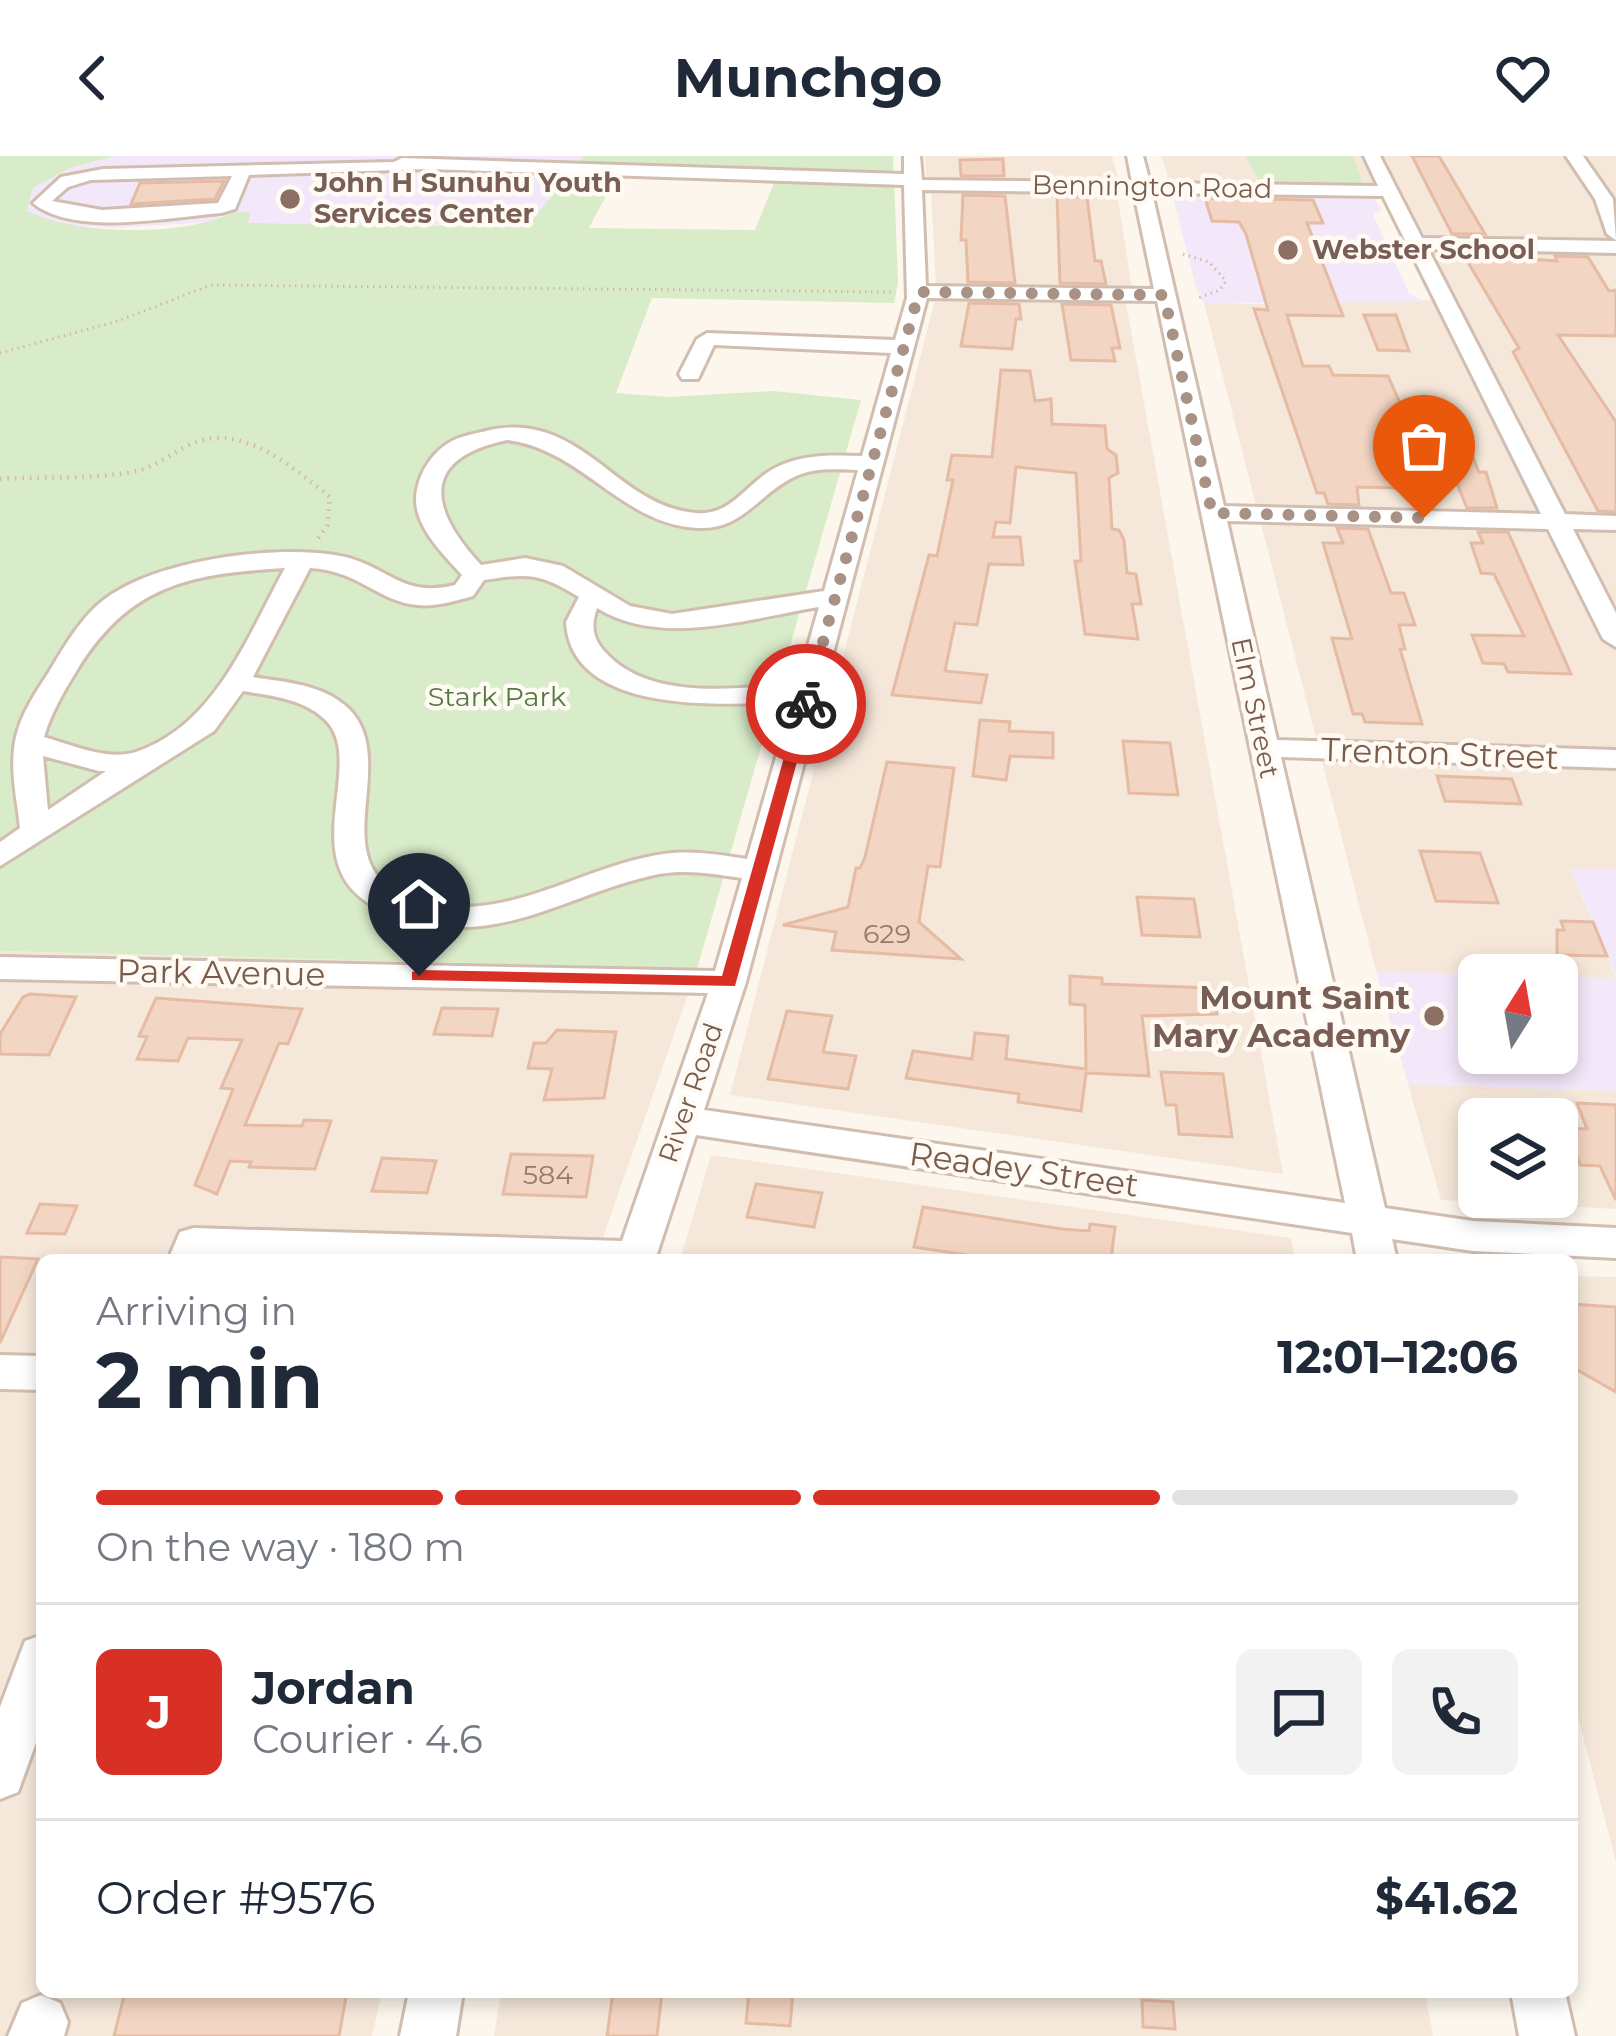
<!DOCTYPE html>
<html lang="en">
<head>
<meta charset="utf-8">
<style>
  :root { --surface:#fff; --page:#f2f2f3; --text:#1f2937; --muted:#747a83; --line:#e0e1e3; --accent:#d93025 }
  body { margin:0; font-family:Montserrat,sans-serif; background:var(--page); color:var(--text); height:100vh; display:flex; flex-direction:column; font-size:45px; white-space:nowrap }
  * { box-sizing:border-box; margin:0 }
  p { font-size:39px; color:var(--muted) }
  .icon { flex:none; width:66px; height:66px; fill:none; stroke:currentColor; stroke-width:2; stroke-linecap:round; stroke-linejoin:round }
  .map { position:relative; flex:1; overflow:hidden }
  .side { position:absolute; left:36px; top:1098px; width:1542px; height:744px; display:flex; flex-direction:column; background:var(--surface); border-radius:18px; box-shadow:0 6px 18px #0003 }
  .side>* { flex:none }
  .needle { width:78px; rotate:11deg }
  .fabs { position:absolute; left:1458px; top:798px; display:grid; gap:24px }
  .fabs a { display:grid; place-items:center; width:120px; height:120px; border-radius:18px; background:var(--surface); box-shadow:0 6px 18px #0003; font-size:60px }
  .pin { position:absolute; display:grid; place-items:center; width:102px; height:102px; color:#fff; margin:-123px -51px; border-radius:50% 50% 50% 0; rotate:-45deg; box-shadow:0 0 12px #0007 }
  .pin .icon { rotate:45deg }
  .courier { position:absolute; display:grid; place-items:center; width:120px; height:120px; margin:-60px; border:9px solid #d93025; border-radius:50%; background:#fff; color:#222; box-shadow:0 3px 15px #0007 }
  .headline em { font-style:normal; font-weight:700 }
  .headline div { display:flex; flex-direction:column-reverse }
  .headline { display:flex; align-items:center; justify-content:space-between; height:204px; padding:0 60px }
  h1 { font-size:78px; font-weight:700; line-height:90px }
  .bar { display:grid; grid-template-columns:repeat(4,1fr); gap:18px 12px; align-content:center; height:144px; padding:0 60px }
  .bar i { height:15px; border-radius:9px; background:var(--line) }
  .bar .on { background:var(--accent) }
  .bar p { grid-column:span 4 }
  .line { display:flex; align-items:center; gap:30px; padding:0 60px; border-top:3px solid var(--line) }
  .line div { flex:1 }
  .round { display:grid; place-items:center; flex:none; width:126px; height:126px; border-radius:18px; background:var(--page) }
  header { display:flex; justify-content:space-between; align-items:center; height:156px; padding:0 60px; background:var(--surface); font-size:54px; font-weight:700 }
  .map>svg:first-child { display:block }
  .residential { fill:#f5e8da; fill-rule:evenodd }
  .education { fill:#f3e8fa }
  .green { fill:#d8ecc9; fill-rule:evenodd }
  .building { fill:#f3d5c3; stroke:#e6bba3; stroke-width:3 }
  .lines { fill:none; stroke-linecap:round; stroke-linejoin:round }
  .minor-casing { stroke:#d1beb0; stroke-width:6 }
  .path-far1 { stroke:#d9b8a5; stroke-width:3; stroke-dasharray:1.5 4.5; stroke-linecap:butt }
  .path { stroke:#d9b8a5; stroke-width:4.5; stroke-dasharray:1.5 6; stroke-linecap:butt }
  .minor { fill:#fff; fill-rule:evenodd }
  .route { fill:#d93025 }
  .done { stroke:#a89285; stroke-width:12; stroke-dasharray:0 21.6 }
  .education-dot { fill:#8d6e63; stroke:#fffaf3; stroke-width:4.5 }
  .labels { text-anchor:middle; stroke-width:9; stroke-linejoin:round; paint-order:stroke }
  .far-education-label { font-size:27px; font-weight:bold; fill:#785e54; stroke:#fffaf3; text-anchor:start }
  .far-street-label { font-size:27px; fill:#7a5c4d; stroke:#fffaf3 }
  .far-park-label { font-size:27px; fill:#537a41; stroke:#fffaf3 }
  .number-label { font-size:27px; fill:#987a6a }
  .street-label { font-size:33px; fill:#7a5c4d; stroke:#fffaf3 }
  .education-label { font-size:33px; font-weight:bold; fill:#785e54; stroke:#fffaf3; text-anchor:end }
</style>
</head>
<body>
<header><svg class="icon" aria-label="back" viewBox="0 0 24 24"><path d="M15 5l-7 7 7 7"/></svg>Munchgo<svg class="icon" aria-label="heart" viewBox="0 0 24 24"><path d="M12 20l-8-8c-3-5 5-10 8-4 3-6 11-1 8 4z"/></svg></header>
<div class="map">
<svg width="1616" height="1880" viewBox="0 0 1616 1880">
  <rect width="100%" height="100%" fill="#fdf6ec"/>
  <g class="residential">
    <polygon points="925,0 1112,0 1119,25 934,25 926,20"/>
    <polygon points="1161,0 1245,0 1260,27 1170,26"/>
    <polygon points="1352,0 1616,0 1616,714 1571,714 1616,823 1376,815 1204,147 1336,149 1336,144 1456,144 1398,29 1363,28"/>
    <polygon points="931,36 1117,38 1132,132 936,129"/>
    <polygon points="935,144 1126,147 1283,1018 730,939"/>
    <polygon points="0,795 697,813 595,1104 42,1104 42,1836 382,1836 372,1880 0,1880"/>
    <path d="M1408,928L1616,935V1053L1441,1044ZM1479,963H1557V1041H1479Z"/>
    <polygon points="711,999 1291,1082 1295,1104 680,1104"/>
    <polygon points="1572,1120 1616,1121 1616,1706 1572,1538"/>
    <polygon points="501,1836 1425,1836 1433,1880 494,1880"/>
  </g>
  <g class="education">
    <polygon points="115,0 583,0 527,71 246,67 236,53 209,66 112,72 54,68 27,56 33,32 70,12"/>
    <polygon points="1187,37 1373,39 1381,54 1373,58 1409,137 1424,146 1204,147 1196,132 1173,41"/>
    <polygon points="1571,713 1616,714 1616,821 1607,800"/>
    <polygon points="1376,815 1503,819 1479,819 1479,897 1557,897 1557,821 1616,823 1616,935 1408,928"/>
  </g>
  <g class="green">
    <path d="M0,0H115L70,12L33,32L27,55C72,77 157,79 206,66C224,62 232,52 251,57L248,67L527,71L583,0H893L898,126L894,147L652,142L616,237L669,241L773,235L861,244L697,813L0,795ZM617,19L776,22L755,74L589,72Z"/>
    <polygon points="1245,0 1353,0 1363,28 1260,27"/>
  </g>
  <g class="building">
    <polygon points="1412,0 1439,0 1485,78 1452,78"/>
    <polygon points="1003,3 1004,20 961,20 960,4"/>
    <polygon points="224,25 215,43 131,48 140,27"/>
    <polygon points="963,39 1005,40 1015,127 968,126 966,84 961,84"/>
    <polygon points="1057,40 1087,41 1095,105 1101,105 1106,128 1060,127"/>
    <polygon points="1205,42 1313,44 1323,67 1307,67 1343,160 1287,159 1303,210 1329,210 1333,219 1388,220 1411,272 1454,274 1467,287 1479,316 1486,316 1497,352 1467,352 1447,303 1390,301 1399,332 1357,331 1359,349 1328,348 1324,337 1317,337 1254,153 1268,154 1246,78 1239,66 1212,65"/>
    <polygon points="1463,98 1557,105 1555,100 1588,101 1609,135 1616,134 1616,180 1558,179 1616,266 1616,356 1598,355 1513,196 1519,192"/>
    <polygon points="969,147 1019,148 1021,163 1016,163 1012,193 961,190"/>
    <polygon points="1062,148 1111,149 1120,192 1112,192 1115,205 1071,204"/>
    <polygon points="1364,159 1396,159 1409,195 1378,194"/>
    <polygon points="1001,214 1030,215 1035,245 1051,243 1052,268 1105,270 1107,293 1116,299 1118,317 1109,322 1112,373 1119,374 1124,384 1127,417 1136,418 1141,448 1132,448 1138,483 1085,478 1075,405 1081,405 1076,317 1016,311 1010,367 996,366 993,381 1020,381 1023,409 989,408 977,469 955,467 945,515 987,519 981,547 892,539 929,399 937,400 953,324 947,324 952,299 992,301"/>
    <polygon points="1337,372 1368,373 1391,437 1404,437 1415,469 1399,469 1405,493 1400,493 1422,568 1365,566 1362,558 1353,558 1332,482 1352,483 1323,387 1343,387"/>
    <polygon points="1478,376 1508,376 1571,518 1508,516 1504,508 1483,507 1472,479 1524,480 1494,418 1481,417 1471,387 1483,387"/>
    <polygon points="980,564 1010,566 1009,575 1053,577 1053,602 1010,600 1006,624 973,620"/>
    <polygon points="1123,585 1170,587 1178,639 1129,637"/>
    <polygon points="887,606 954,612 940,711 928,710 919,766 961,803 832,794 836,776 783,769 848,751 856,712 860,712 865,701"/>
    <polygon points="1437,620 1512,623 1521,648 1445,645"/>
    <polygon points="1420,695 1480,697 1498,747 1436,745"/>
    <polygon points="1137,741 1194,743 1200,781 1142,779"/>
    <polygon points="1561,765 1593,766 1607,800 1557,799 1557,774 1564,774"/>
    <polygon points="1070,820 1102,822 1102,828 1212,832 1217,858 1142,860 1149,920 1086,917 1081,955 1018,946 1019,938 906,922 913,895 972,903 975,877 1008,880 1006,903 1086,913 1085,849 1070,848"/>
    <polygon points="30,838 76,841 49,899 0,898 0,878 23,841"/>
    <polygon points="156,842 302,853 288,888 279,887 245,969 302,970 304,964 331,965 315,1013 249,1011 251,1006 230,1005 217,1038 195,1029 233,933 221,932 242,884 188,882 178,905 137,903 147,881 139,880"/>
    <polygon points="442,852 498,853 492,880 434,878"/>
    <polygon points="787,855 832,860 823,896 856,900 848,933 768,923"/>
    <polygon points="557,874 616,876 604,942 544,944 552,913 528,912 534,887 546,887"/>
    <polygon points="1161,916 1223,918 1232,981 1179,978 1176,949 1166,949"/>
    <polygon points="1577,947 1616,949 1616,1044 1600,1010 1580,1009 1567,972 1587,973"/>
    <polygon points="511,998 593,1000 586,1041 503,1038"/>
    <polygon points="382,1002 436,1005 427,1037 372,1035"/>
    <polygon points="756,1028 822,1037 814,1071 747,1061"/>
    <polygon points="40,1048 77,1050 65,1078 27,1077"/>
    <polygon points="923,1051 1062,1073 1089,1075 1090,1068 1115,1071 1111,1104 1000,1104 914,1091"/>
    <polygon points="0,1101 38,1103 0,1187"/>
    <polygon points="1572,1148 1616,1151 1616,1236 1572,1211"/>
    <polygon points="125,1836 347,1836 339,1880 114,1880"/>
    <polygon points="613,1836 662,1836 657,1880 607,1880"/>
    <polygon points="749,1836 793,1836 790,1870 746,1867"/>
    <polygon points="1142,1844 1173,1846 1175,1873 1143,1871"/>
  </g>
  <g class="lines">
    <defs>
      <g id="minor">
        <path d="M904,0H920L922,24L1132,26L1127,0H1143L1150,27L1378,30L1364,0H1380L1422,82L1616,85V97L1428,93L1565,358L1616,360V374L1573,373L1616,457V491L1603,483L1548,373L1227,365L1277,584L1616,594V612L1281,601L1385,1052L1473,1065L1616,1072V1102L1473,1095L1392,1083L1397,1104H1357L1352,1077L696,979L655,1104H168L180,1076L194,1072L622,1085L708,837L0,823V801L715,815L742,722C715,718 686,713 659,718C559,739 491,800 384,755C284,713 375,601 321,560C298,542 271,540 243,535L214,575L0,710V686L20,672C17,643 9,611 16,581C21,558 36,536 49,516C64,491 81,461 105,443C157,404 271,389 335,399C387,407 399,443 455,429L462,419C443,398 415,371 416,342C417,321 430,299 447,288C460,279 476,278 490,274C583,255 616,351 696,357C731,360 745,329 773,313C800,298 832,299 862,300L891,197L714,189L698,223H682L679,218L697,183L707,177L895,184L907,142L904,29L428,13L249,19L235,53L221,57C171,61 74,81 33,47L61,21L103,13L394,6L402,2L904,18ZM232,20L218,47L102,54L52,45L68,31L91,24ZM922,34L1134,37L1154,133L926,130ZM1152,37L1383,40L1541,358L1224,350ZM927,142L1157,145L1345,1047L704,954L746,826ZM507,284C582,293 622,369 698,372C743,374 758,338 794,321C813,311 837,313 858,314L824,435L672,458L630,450L563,410L525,402L481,409C429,353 419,303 507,284ZM285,412C248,479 216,569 136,596C107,605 72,589 44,581C51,557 64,535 77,514C130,428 190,418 285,412ZM310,412C360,415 377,445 417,449C436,451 455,445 473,440L484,424C528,417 540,417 579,441L566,466C571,561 729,549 792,545L747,703C720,699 692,694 664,698C577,710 496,777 406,740C321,706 402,605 348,552C323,528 284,526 253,521ZM819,451L797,528C737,532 650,546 605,496C592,482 591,469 597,452C662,492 749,462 819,451ZM43,600L99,615H106L48,654Z"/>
        <polygon points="1566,0 1583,0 1613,43 1616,84 1607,78 1595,43"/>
        <polygon points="0,1199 42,1200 42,1234 0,1233"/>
        <polygon points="42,1479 42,1570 18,1636 0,1643 0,1551 25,1485"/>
        <polygon points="409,1836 463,1836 456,1880 400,1880"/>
        <polygon points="1511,1836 1565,1836 1575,1880 1519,1880"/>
        <polygon points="41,1839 60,1847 68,1866 64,1880 8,1880 22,1847"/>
      </g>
    </defs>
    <use href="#minor" class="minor-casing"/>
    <g class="path-far1">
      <polyline points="1183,98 1209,106 1226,125 1220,134 1198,142"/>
      <polyline points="0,197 118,165 211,129 893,136"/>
    </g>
    <path class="path" d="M0,323C43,320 88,324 131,316C155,312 168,299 189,289C240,264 292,311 330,341L327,370L317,384"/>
    <use href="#minor" class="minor"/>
  </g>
  <polygon class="route" points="800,545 813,548 735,830 412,824 412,816 419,814 722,820"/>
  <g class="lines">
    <polyline class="done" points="806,548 919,136 1164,139 1212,357 1424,362"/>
  </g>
  <g class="education-dot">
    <circle cx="290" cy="43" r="12"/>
    <circle cx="1288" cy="94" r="12"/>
    <circle cx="1434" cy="860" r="12"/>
  </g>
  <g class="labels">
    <g class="far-education-label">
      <text x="314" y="36">John H Sunuhu Youth<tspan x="314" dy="31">Services Center</tspan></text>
      <text x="1312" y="103">Webster School</text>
    </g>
    <g class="far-street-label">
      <text transform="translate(1152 31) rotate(1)" y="9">Bennington Road</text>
      <text transform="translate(1255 552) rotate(78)" y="9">Elm Street</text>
      <text transform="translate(691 937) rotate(-71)" y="9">River Road</text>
    </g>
    <g class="far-park-label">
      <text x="497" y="550">Stark Park</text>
    </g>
    <g class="number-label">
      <text x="887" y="787">629</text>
      <text x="548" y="1028">584</text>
    </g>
    <g class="street-label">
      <text transform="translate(1440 597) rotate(2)" y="12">Trenton Street</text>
      <text transform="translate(221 816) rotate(1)" y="12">Park Avenue</text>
      <text transform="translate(1024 1013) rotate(8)" y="12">Readey Street</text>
    </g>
    <g class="education-label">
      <text x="1410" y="853">Mount Saint<tspan x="1410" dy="38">Mary Academy</tspan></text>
    </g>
  </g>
</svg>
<div class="fabs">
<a><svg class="needle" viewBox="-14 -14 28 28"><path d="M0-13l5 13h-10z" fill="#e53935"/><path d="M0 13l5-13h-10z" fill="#747a83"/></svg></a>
<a><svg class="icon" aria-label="layers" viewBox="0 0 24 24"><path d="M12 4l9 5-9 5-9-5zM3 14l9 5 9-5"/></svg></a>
</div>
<div class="pin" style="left:1424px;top:362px;background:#ea580c"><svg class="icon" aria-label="bag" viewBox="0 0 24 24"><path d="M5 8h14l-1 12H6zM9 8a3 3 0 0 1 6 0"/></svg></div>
<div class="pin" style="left:419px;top:820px;background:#1f2937"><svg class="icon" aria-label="home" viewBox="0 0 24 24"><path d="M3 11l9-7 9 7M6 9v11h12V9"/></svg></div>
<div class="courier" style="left:806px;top:548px"><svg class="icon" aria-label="bike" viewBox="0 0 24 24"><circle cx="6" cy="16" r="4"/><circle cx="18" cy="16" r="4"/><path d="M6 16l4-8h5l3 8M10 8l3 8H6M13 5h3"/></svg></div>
<section class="side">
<div class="headline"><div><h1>2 min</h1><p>Arriving in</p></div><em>12:01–12:06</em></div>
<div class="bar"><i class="on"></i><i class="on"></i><i class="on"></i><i></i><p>On the way · 180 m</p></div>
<div class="line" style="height:216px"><b class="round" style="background:var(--accent);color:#fff">J</b><div><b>Jordan</b><p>Courier · 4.6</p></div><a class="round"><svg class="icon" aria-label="chat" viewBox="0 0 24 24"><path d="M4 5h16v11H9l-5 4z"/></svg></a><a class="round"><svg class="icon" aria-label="phone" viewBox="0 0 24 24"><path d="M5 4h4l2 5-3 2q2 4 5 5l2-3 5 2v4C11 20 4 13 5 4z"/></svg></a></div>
<div class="line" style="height:156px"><div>Order #9576</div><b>$41.62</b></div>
</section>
</div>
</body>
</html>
